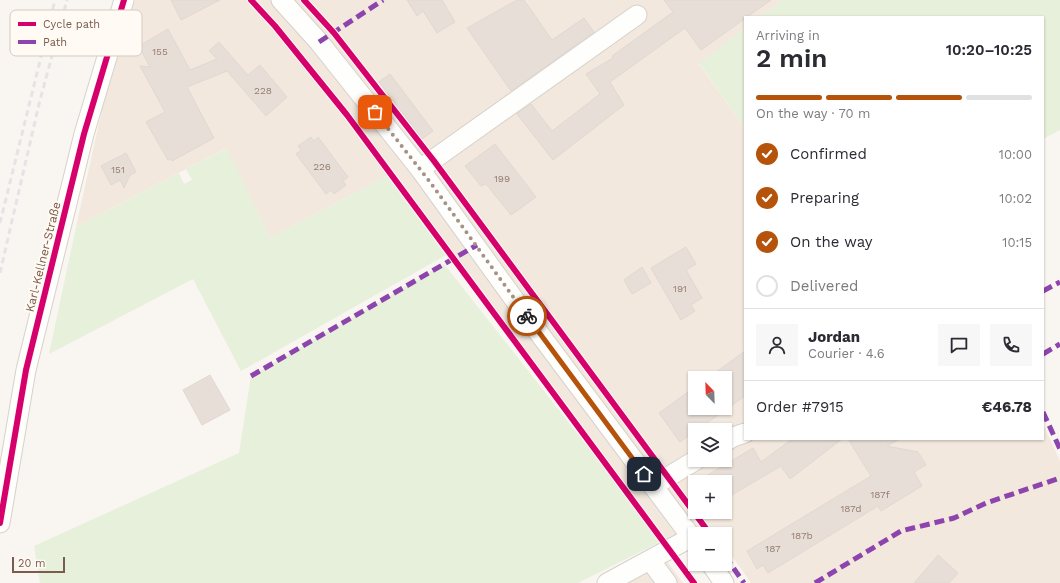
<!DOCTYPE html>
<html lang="en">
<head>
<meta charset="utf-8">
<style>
  :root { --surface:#fff; --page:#f7f7f7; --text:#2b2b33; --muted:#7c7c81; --line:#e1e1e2; --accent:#b45309 }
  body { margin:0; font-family:"Work Sans",sans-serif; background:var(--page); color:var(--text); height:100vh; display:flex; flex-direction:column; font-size:15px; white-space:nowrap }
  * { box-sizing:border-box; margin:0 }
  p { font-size:13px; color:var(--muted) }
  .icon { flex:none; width:22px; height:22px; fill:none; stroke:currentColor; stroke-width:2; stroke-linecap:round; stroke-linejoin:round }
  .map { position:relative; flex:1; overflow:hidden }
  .panel { position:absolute; left:744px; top:16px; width:300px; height:424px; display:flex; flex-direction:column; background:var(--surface); border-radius:0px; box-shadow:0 1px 3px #0004 }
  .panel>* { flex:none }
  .needle { width:26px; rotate:337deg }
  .controls { position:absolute; left:688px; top:371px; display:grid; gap:8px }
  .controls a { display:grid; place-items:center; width:44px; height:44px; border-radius:0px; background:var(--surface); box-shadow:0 1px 3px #0004; font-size:20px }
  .scale { position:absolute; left:12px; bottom:10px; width:53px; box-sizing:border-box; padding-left:4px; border:2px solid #7a5c4d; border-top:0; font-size:11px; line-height:14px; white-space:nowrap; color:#7a5c4d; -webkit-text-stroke:3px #fffaf3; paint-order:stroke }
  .pin { position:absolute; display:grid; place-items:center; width:34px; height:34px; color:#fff; margin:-17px; border-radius:8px; box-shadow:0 2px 6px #0006 }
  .courier { position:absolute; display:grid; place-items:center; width:40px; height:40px; margin:-20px; border:3px solid #b45309; border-radius:50%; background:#fff; color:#222; box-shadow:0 1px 5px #0007 }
  .head em { font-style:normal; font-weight:600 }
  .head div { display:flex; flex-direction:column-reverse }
  .head { display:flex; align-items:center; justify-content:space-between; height:68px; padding:0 12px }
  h1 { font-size:26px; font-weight:600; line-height:30px }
  .bar { display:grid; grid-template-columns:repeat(4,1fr); gap:6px 4px; align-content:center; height:48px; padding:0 12px }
  .bar i { height:5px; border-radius:3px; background:var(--line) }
  .bar .active { background:var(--accent) }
  .bar p { grid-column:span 4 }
  .line { display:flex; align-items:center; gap:10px; padding:0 12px; border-top:1px solid var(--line) }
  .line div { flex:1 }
  .round { display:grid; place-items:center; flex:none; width:42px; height:42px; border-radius:0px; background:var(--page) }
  ol { padding:0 12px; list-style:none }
  li { display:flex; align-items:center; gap:12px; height:44px }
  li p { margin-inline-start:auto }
  li .icon { padding:4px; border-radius:50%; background:var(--accent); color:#fff; stroke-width:4 }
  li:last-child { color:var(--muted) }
  li i { width:22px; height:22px; border:2px solid var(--line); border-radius:50% }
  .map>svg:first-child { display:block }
  .residential { fill:#f2e8de; fill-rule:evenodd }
  .green { fill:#e7f0db }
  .building { fill:#e6ded7; stroke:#e2d8d2 }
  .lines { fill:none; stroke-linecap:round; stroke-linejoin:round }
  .minor-casing { stroke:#d7d1cb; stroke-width:21 }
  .minor { stroke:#fefefd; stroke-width:19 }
  .rail { stroke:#e6e3e7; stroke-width:3; stroke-dasharray:6 4; stroke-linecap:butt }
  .quiet { stroke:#8e44ad; stroke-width:5; stroke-dasharray:10 5; stroke-linecap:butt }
  .cycleway-casing { stroke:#fffaf3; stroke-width:8 }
  .cycleway { stroke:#d6006c; stroke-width:6 }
  .done { stroke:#a69286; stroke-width:4; stroke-dasharray:0 7.2 }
  .route { stroke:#b45309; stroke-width:5 }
  .labels { text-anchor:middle; stroke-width:4; stroke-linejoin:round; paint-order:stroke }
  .number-label { font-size:10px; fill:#977e72 }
  .street-label { font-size:12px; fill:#7a5c4d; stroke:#fffaf3 }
  .key { fill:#fffaf3; stroke:#d7cbc1; stroke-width:1 }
  .key-label { font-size:11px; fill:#7a5c4d }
</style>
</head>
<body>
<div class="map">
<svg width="1060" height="583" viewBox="0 0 1060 583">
  <rect width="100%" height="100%" fill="#f9f5f0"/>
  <g class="residential">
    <path d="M135,0H782L760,17H745V28L699,64L745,128V439H1043V424L1060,461V583H751L725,546V534H717L714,530L695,534L669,550L387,176L270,238L226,148L76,227L107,87ZM695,378H725V408H695ZM695,430H725V460H695ZM695,482H725V512H695Z"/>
    <polygon points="666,560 683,583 622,583"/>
  </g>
  <g class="green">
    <polygon points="782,0 1060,0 1060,130 1043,139 1043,17 760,17"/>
    <polygon points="745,28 745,128 699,63"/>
    <polygon points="227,148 270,238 387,176 446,255 241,371 193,279 49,354 76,227 179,173 184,184 192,180 186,169"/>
    <polygon points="444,264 662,541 578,583 40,583 34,546 239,453 251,376"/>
  </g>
  <g class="building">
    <polygon points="171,0 220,0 181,20"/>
    <polygon points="407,0 442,0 455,22 437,33 423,11 417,16"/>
    <polygon points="517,0 524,0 552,40 584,18 594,32 511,91 467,28"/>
    <polygon points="664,0 771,0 701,50 685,28 610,82 624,105 553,160 517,114 531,104 552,131 582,108 600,94 586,74 613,58 612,56 673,12"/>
    <polygon points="168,29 190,70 217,59 209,51 219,42 248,75 260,65 287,97 266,116 227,71 187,87 214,138 172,161 171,159 168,160 146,122 165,112 140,66 150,67 139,46"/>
    <polygon points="390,74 433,131 422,139 379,82"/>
    <polygon points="311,137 314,141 318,137 348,177 343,181 346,185 334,194 331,190 326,194 296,154 301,150 298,146"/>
    <polygon points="495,144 536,197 511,215 486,184 481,186 465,166"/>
    <polygon points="126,153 136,172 130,175 124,188 120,180 111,185 101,166"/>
    <polygon points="686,247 696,264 686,270 702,298 691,305 695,311 681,320 651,268"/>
    <polygon points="642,267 651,283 632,294 624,280"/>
    <polygon points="745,351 745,396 680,442 659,413 695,387 695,408 725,408 725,378 708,378"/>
    <polygon points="210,375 230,410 202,425 183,390"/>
    <polygon points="792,439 842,439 790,479 781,466 725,499 725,482 696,482 753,448 761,462"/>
    <polygon points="848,439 900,439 887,446 918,452 926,465 914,472 922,486 881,511 878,506 768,573 763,565 757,569 747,551 871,476"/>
    <polygon points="938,555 958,573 949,583 914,583"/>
  </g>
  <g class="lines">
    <defs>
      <g id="minor">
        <polyline points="281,0 319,42 420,169 524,313 695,542"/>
        <polyline points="420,169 637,15"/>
        <polyline points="725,442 733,437 745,433"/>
        <polyline points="653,486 696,460"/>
        <polyline points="0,523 26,370 84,134 124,0"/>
        <polyline points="650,560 667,583"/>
        <polyline points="711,564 724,583"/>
        <polyline points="607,583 692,537"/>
      </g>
    </defs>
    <use href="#minor" class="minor-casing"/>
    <use href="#minor" class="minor"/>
    <g class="rail">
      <polyline points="0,223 55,0"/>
      <polyline points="0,273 39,104 67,0"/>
    </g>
    <g class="quiet">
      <polyline points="319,42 383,0"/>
      <polyline points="1043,291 1060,282"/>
      <polyline points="1043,354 1060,344"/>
      <polyline points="251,376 477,245"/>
      <polyline points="1043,412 1060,449"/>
      <polyline points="725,556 744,583"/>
      <polyline points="815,583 901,531 954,518 986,503 1060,478"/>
    </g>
    <defs>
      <g id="cycleway">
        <polyline points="251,0 275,26 347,115 694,583"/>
        <polyline points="304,0 334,33 434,161 710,534"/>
        <polyline points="0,523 26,370 84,134 124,0"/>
      </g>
    </defs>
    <use href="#cycleway" class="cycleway-casing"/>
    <use href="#cycleway" class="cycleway"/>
  </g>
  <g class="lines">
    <polyline class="done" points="375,112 430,182 527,316"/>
    <polyline class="route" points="527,316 644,474"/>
  </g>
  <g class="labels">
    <g class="number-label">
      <text x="160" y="55">155</text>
      <text x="263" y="94">228</text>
      <text x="322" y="170">226</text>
      <text x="118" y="173">151</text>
      <text x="502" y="182">199</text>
      <text x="680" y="292">191</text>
      <text x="880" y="498">187f</text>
      <text x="851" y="512">187d</text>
      <text x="802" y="539">187b</text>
      <text x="773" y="552">187</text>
    </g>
    <g class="street-label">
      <text transform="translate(43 257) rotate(-76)" y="4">Karl-Kellner-Straße</text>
    </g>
  </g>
  <rect x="10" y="10" width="132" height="46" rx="6" class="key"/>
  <rect x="18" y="22" width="18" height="4" fill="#d6006c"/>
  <rect x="18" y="40" width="18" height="4" fill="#8e44ad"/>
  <g class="key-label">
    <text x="43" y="28">Cycle path</text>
    <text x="43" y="46">Path</text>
  </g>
</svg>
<div class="controls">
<a><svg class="needle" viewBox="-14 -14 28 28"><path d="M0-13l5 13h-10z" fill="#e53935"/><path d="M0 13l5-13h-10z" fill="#7c7c81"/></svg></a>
<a><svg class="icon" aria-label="layers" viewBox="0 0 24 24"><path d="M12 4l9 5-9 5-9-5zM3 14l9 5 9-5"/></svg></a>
<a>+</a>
<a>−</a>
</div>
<div class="scale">20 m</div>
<div class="pin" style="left:375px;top:112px;background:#ea580c"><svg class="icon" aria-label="bag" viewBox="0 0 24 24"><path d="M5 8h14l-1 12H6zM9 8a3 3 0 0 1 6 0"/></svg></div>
<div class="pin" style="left:644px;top:474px;background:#1f2937"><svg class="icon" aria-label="home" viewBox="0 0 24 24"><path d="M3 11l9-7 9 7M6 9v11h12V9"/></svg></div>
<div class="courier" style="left:527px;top:316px"><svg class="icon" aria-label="bike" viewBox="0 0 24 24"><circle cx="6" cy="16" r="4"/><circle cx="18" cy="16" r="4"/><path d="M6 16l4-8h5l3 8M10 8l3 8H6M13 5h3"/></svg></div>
<section class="panel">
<div class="head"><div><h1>2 min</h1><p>Arriving in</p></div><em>10:20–10:25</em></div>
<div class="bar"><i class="active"></i><i class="active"></i><i class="active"></i><i></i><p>On the way · 70 m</p></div>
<ol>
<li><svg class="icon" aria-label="check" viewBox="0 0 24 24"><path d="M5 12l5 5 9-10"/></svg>Confirmed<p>10:00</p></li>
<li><svg class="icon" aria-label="check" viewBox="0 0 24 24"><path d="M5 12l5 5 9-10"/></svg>Preparing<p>10:02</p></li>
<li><svg class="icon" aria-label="check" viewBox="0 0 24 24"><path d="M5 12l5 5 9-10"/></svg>On the way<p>10:15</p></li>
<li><i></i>Delivered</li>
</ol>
<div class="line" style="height:72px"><a class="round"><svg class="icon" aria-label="person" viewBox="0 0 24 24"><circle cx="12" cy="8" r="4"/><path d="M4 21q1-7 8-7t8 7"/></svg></a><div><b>Jordan</b><p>Courier · 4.6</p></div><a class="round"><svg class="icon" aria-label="chat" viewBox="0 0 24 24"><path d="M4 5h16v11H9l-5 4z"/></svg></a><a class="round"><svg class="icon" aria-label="phone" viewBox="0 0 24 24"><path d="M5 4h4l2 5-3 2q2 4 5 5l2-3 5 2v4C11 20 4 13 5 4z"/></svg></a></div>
<div class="line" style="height:52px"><div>Order #7915</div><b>€46.78</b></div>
</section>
</div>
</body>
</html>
